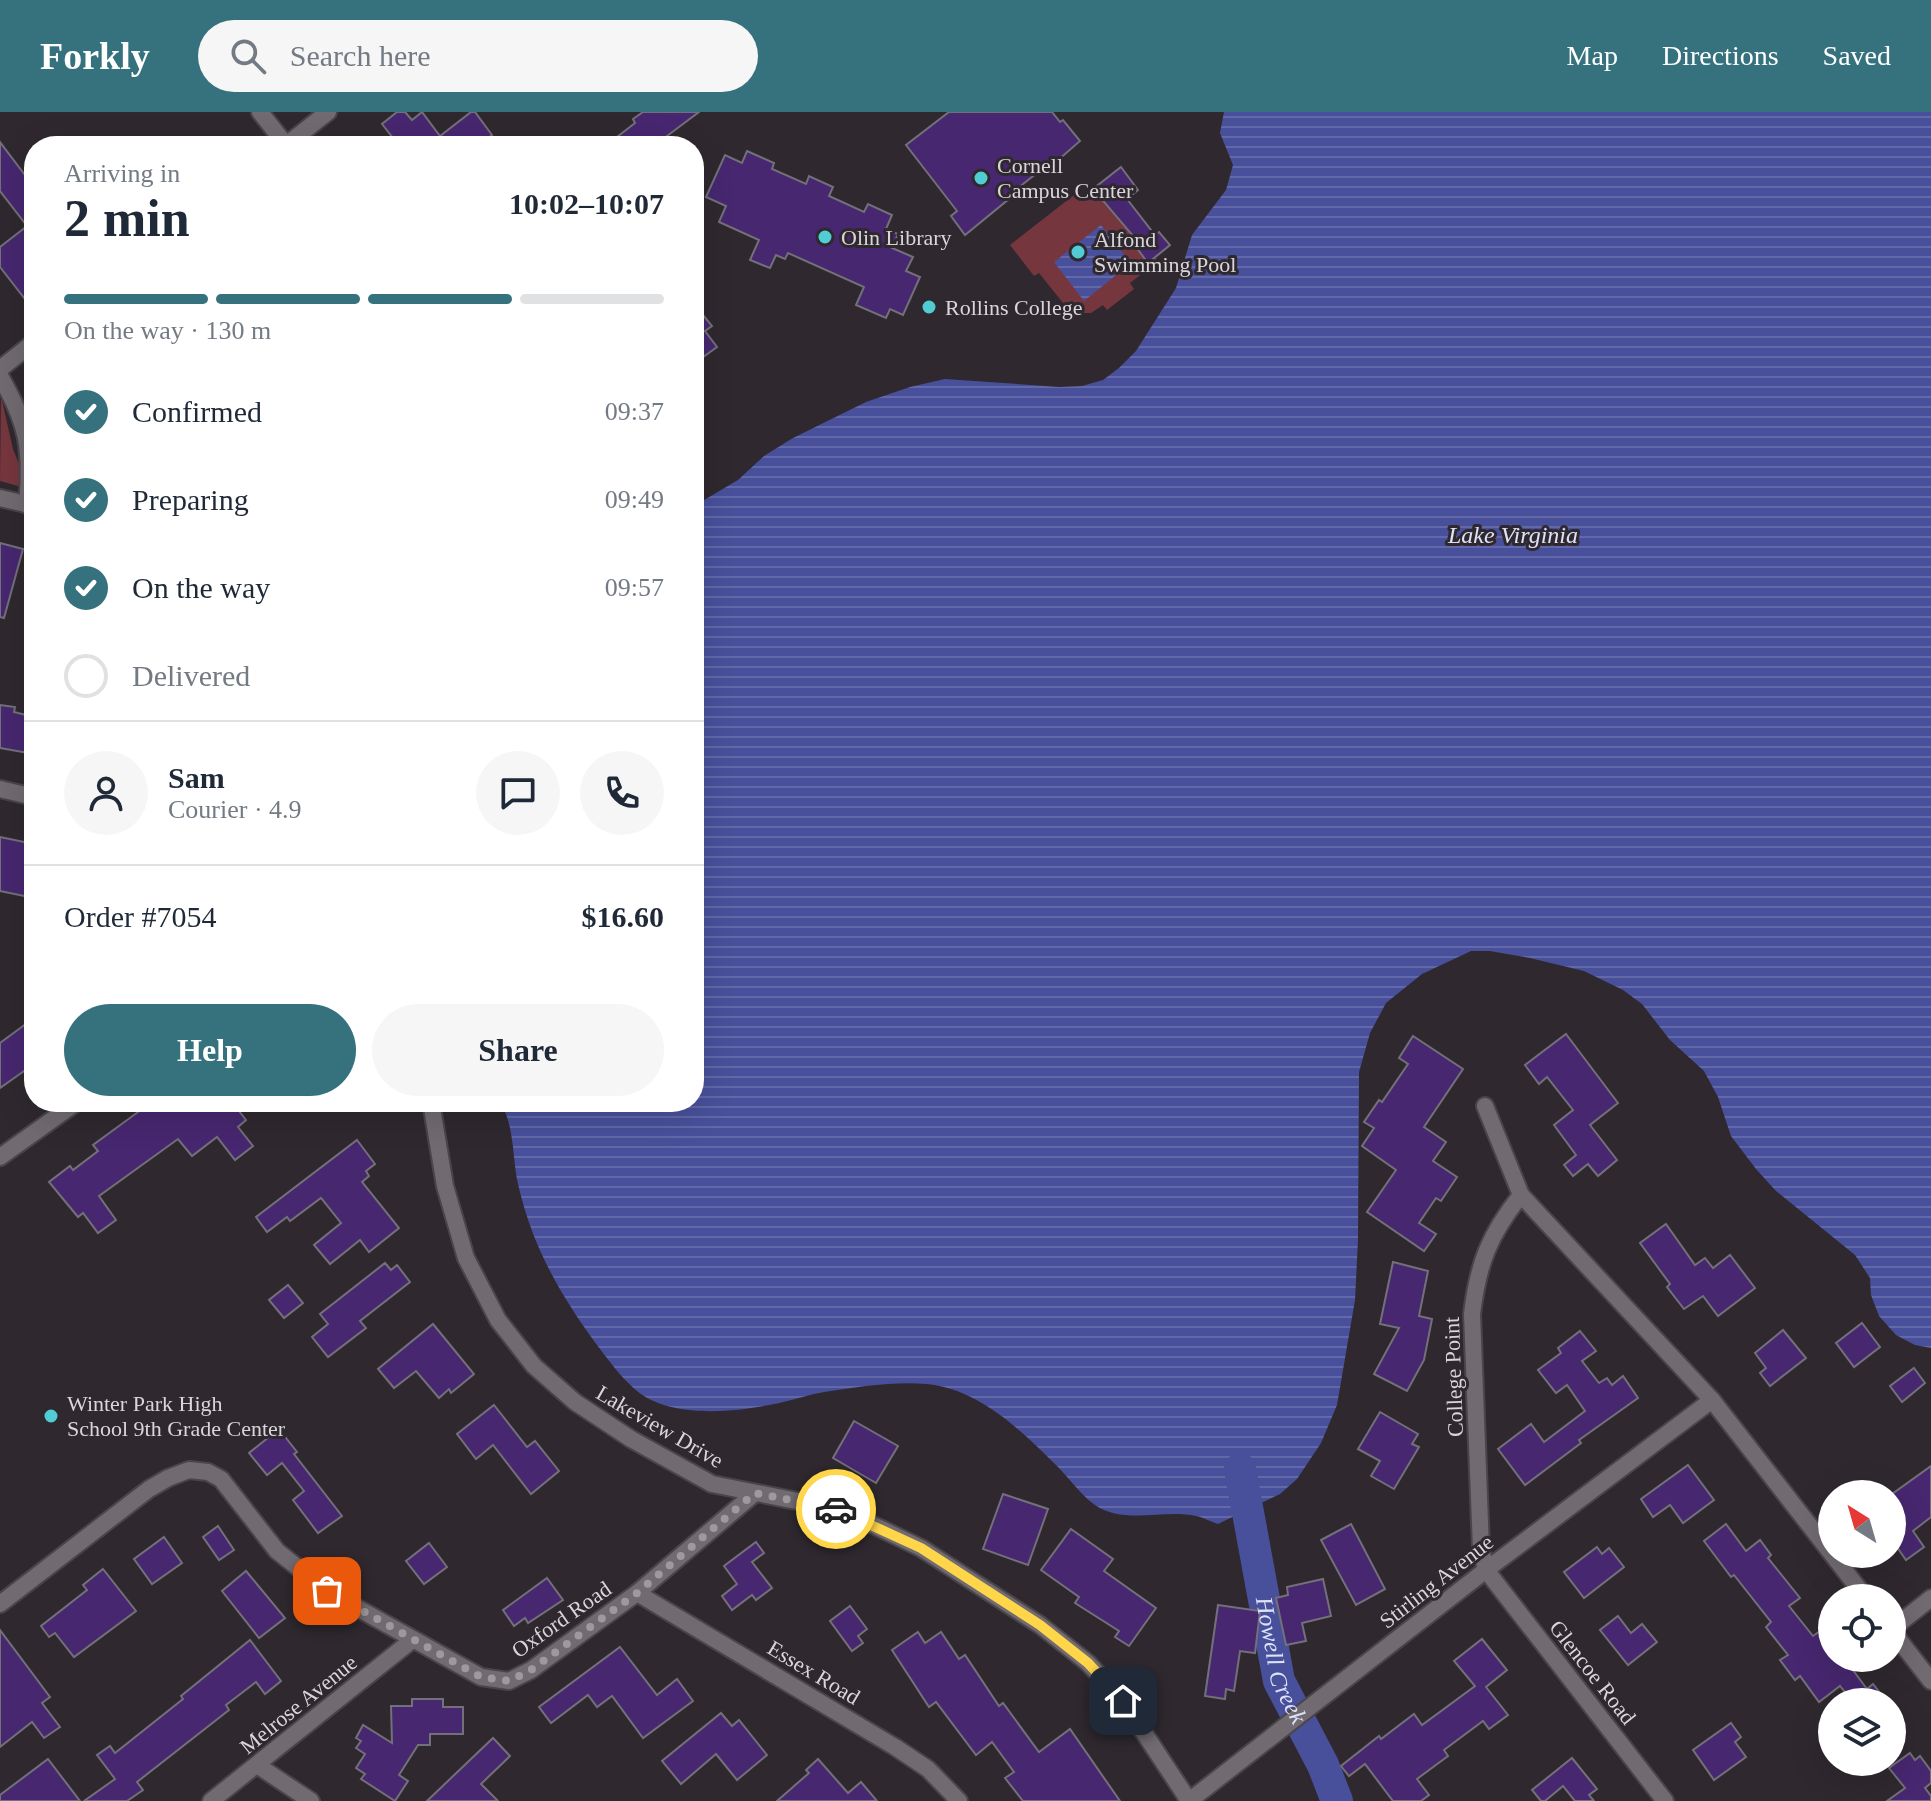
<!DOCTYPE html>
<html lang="en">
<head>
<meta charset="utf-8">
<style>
  :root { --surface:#fff; --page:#f6f6f7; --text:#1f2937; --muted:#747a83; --line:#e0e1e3; --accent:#36727e }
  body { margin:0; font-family:"Times New Roman",serif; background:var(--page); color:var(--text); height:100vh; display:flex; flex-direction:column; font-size:30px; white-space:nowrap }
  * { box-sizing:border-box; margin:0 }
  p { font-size:26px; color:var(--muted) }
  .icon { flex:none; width:44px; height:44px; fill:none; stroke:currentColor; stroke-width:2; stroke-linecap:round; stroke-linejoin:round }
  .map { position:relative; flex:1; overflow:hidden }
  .sheet { position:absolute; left:24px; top:24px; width:680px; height:976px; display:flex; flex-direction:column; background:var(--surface); border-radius:32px; box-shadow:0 8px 32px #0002 }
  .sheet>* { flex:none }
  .needle { width:52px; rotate:323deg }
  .buttons { position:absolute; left:1818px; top:1368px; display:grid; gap:16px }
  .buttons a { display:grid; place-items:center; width:88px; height:88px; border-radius:50%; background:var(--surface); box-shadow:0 8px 32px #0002; font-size:40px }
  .pin { position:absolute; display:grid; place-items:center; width:68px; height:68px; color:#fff; margin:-34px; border-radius:16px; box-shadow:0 4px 12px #0006 }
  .courier { position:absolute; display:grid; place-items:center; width:80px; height:80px; margin:-40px; border:6px solid #ffd54a; border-radius:50%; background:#fff; color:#222; box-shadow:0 2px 10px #0007 }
  .head em { font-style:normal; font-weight:700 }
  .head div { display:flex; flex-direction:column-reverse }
  .head { display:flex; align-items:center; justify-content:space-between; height:136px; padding:0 40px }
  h1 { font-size:52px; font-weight:700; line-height:60px }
  .bar { display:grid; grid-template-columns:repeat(4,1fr); gap:12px 8px; align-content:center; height:96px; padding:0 40px }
  .bar i { height:10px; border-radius:6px; background:var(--line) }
  .bar .active { background:var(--accent) }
  .bar p { grid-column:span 4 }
  .line { display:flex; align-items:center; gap:20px; padding:0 40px; border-top:2px solid var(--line) }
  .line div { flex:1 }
  .round { display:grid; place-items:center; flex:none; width:84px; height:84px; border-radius:42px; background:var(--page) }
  ol { padding:0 40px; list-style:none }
  li { display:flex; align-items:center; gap:24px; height:88px }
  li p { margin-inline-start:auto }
  li .icon { padding:8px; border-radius:50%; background:var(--accent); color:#fff; stroke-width:4 }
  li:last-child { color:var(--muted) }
  li i { width:44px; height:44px; border:4px solid var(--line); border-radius:50% }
  .primary-button { display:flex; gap:16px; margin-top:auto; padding:16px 40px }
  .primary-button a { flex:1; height:92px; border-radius:48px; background:var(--accent); color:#fff; font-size:32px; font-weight:700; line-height:92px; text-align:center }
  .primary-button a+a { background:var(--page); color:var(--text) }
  header { display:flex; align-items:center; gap:48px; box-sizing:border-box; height:112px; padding:0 40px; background:var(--accent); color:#fff }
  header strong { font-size:38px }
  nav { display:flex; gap:44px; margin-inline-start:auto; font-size:28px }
  .search { width:560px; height:72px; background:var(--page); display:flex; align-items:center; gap:20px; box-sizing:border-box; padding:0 28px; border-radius:44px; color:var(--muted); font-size:30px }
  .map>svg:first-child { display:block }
  .green { fill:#76363e }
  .water { fill:url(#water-rules) }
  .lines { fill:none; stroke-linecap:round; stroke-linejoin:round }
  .river { stroke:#48509b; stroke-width:32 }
  .building { fill:#472770; stroke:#727078; stroke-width:2 }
  .street-casing { stroke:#494549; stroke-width:20 }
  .street { stroke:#716b71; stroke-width:16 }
  .done { stroke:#9e999e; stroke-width:8; stroke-dasharray:0 14.4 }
  .route { stroke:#ffd54a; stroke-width:10 }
  .poi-dot { fill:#51ccd5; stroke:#2f292f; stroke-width:3 }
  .labels { text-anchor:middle; stroke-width:6; stroke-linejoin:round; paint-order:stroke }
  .poi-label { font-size:22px; fill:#d9d6d9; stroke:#2f292f; text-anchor:start }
  .street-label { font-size:22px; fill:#d9d6d9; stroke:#2f292f }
  .water-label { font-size:24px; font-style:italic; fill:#dde2f8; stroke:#2f292f }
</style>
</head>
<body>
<header>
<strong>Forkly</strong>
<div class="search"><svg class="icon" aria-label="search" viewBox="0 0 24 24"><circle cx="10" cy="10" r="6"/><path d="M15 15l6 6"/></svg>Search here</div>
<nav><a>Map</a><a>Directions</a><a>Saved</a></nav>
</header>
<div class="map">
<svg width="1931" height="1689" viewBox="0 0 1931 1689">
  <defs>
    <pattern id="water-rules" width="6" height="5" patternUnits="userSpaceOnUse" patternTransform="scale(2)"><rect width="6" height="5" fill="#48509b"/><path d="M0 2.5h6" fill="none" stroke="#6268a8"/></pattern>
  </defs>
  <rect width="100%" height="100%" fill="#2f292f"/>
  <g class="green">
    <polygon points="1093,77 1140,132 1136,135 1148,150 1155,145 1158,149 1130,171 1134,177 1107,198 1103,193 1091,201 1071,201 1039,161 1034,164 1010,133 1074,83 1079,89"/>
    <polygon points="1,284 13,337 29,377 0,369"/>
  </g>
  <g class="water">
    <path d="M1224,0H1931V1236L1915,1233L1896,1223L1879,1204L1871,1183L1870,1166L1855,1143L1776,1079L1756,1057L1731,1024L1718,985L1704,959L1670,928L1642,892L1623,878L1584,859L1530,846L1490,839H1471L1422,862L1386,891L1370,921L1359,960L1358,1128L1355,1188L1337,1293L1321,1331L1297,1367L1280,1382L1218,1412C1211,1410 1203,1405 1196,1404C1163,1397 1124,1413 1095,1393C1081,1383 1069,1366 1057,1354C1022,1319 979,1277 927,1272C894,1269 857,1275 824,1280C811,1282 797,1287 783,1290C741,1300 672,1308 637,1279C621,1266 607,1246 594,1229C558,1179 532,1133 518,1072C512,1045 515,1014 500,990H694V394L738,368L764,344L793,326L866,290L910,275L945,267L1059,275L1082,274L1103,268L1119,256L1136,239L1176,176L1192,123L1226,78L1233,53L1220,21Z"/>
    <polygon points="1101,113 1131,151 1084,189 1054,150"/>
  </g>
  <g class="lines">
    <path class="river" id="s1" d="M1240,1357L1279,1569L1323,1653L1337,1689"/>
  </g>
  <g class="building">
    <polygon points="397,0 405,0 412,8 422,0 440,24 471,0 475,0 492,23 478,34 382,34 393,26 382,12"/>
    <polygon points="643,0 699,0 655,33 649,26 638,34 623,34 617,25 635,11 633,7"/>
    <polygon points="949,0 1052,0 1060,10 1063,8 1080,29 1049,56 1047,53 1018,76 1020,78 965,123 951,104 957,99 906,33"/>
    <polygon points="0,30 34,75 34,180 25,187 0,155 0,135 27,114 0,79"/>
    <polygon points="747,39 774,51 772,57 806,72 809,64 833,75 829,84 864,100 868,92 892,103 886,117 898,122 892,136 913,145 906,159 920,165 903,203 890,197 886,206 856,193 864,175 788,141 785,147 776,143 770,156 750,148 759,128 719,110 726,94 706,85 725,43 742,51"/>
    <polygon points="1121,55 1138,78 1127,87 1155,123 1159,120 1170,133 1148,151 1136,135 1140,132 1093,77"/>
    <polygon points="703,203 712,214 705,219 717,235 703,245 700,241 694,245 694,206 696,208"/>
    <polygon points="0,431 23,437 4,506 0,505"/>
    <polygon points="0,593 15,595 14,600 34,605 34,642 0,636"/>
    <polygon points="0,725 34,732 34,786 0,779"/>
    <polygon points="34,906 34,952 0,976 0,931"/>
    <polygon points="1566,922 1618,991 1590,1013 1617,1048 1598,1064 1588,1052 1573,1064 1564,1053 1576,1043 1554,1013 1573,998 1547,965 1539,972 1525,953"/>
    <polygon points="1413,924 1463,957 1424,1015 1446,1030 1433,1049 1457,1065 1441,1089 1436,1086 1419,1111 1436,1122 1424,1139 1367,1100 1396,1058 1362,1034 1374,1016 1364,1010 1379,988 1382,990 1408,952 1399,946"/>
    <polygon points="164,990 232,990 246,1008 238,1015 253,1034 235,1048 217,1025 192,1044 178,1027 99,1084 116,1108 98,1121 83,1101 78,1105 49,1070 70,1054 73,1058 98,1039 93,1033 149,992 154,998"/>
    <polygon points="357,1028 375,1052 366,1059 369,1064 362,1070 399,1116 369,1140 360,1128 330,1152 314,1133 341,1111 321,1086 290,1109 287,1105 267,1120 256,1105"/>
    <polygon points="1666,1112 1695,1153 1705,1146 1713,1156 1730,1143 1755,1176 1718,1204 1703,1184 1684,1197 1667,1175 1670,1172 1640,1131"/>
    <polygon points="1393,1150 1428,1159 1419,1204 1432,1207 1424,1248 1407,1279 1374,1262 1399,1216 1380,1212"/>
    <polygon points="385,1151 391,1158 397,1153 410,1170 360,1209 366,1216 328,1245 312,1225 328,1212 320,1202"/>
    <polygon points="288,1173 303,1191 284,1206 269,1188"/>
    <polygon points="1862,1211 1880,1235 1854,1255 1836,1231"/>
    <polygon points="433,1212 474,1262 451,1281 449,1277 439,1286 416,1259 394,1276 378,1257"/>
    <polygon points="1783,1218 1806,1246 1770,1274 1760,1261 1766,1256 1755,1241"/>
    <polygon points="1580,1219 1596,1239 1582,1249 1599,1271 1607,1266 1612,1273 1623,1264 1638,1286 1579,1328 1581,1331 1525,1373 1498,1337 1531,1312 1544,1330 1585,1299 1567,1273 1556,1281 1538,1258 1561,1241 1558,1236"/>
    <polygon points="1914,1256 1925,1271 1902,1290 1890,1274"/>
    <polygon points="494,1293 527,1335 535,1329 559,1359 531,1382 493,1333 476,1347 457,1322"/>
    <polygon points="1380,1300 1418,1322 1412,1332 1419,1335 1394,1377 1371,1364 1380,1349 1358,1337"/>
    <polygon points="854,1309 898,1334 876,1371 833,1346"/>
    <polygon points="279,1317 297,1340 294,1342 342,1404 318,1421 293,1388 304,1379 282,1351 267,1363 249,1341"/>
    <polygon points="1688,1353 1714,1388 1683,1411 1670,1393 1653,1405 1641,1387"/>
    <polygon points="1931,1354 1931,1405 1913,1419 1924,1435 1906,1448 1892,1428 1892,1382"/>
    <polygon points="1003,1382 1048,1397 1028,1453 983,1437"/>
    <polygon points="1351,1412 1385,1477 1356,1493 1321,1428"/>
    <polygon points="1726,1412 1746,1439 1760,1428 1771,1443 1768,1446 1800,1486 1789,1494 1813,1524 1823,1517 1832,1530 1832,1546 1844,1546 1867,1577 1873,1572 1887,1590 1849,1590 1851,1588 1840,1574 1819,1590 1800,1564 1795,1568 1780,1548 1788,1543 1766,1515 1771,1510 1734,1463 1731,1465 1704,1429"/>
    <polygon points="218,1414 234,1438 219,1448 203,1425"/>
    <polygon points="1071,1417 1113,1447 1104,1459 1156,1496 1129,1534 1115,1525 1119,1519 1075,1491 1079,1485 1041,1458"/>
    <polygon points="164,1425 182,1451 152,1472 134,1447"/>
    <polygon points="756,1430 764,1441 752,1450 772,1476 756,1488 752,1483 732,1498 722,1484 737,1472 724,1454"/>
    <polygon points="429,1431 447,1455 424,1472 406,1449"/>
    <polygon points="1597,1435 1602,1442 1609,1436 1624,1455 1584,1486 1564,1460"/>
    <polygon points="103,1457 136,1499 74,1545 55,1521 49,1525 41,1514 87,1478 83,1473"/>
    <polygon points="246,1459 285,1506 259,1526 222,1479"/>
    <polygon points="547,1466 563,1488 528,1511 525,1506 514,1514 503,1498"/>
    <polygon points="1323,1467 1331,1504 1302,1511 1306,1529 1286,1533 1276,1486 1288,1483 1287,1475"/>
    <polygon points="1218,1493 1260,1499 1255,1541 1240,1539 1234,1579 1226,1577 1225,1587 1205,1584"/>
    <polygon points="850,1494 867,1517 858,1524 863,1531 852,1539 830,1509"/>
    <polygon points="1618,1504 1631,1521 1642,1512 1657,1530 1628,1553 1600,1518"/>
    <polygon points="0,1518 50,1585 42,1591 60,1615 44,1626 32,1610 0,1635"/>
    <polygon points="918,1520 925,1531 941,1520 959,1547 965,1543 999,1594 1003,1591 1039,1640 1070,1617 1120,1689 1023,1689 1005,1666 1014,1660 992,1630 976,1643 936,1590 929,1595 892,1538"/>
    <polygon points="1482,1527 1507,1558 1486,1575 1508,1603 1489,1617 1483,1609 1444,1638 1448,1644 1417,1667 1429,1683 1421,1689 1393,1689 1365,1652 1349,1664 1341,1654 1379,1624 1381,1627 1414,1602 1422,1613 1475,1574 1454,1549"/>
    <polygon points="250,1528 281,1569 265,1582 256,1570 226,1593 229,1598 137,1670 143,1678 127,1689 84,1689 115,1667 97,1643 110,1634 115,1641 183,1587 181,1584"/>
    <polygon points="620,1535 657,1583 677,1567 693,1589 643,1626 612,1584 597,1595 588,1583 551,1611 539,1595"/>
    <polygon points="412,1587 443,1587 443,1595 463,1595 463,1622 430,1622 430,1633 418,1633 399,1663 408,1669 395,1689 361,1667 365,1662 356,1656 365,1642 356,1636 361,1629 356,1626 363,1613 392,1631 391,1594 412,1594"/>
    <polygon points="721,1601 732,1614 739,1608 767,1643 737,1668 716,1642 681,1672 662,1649"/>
    <polygon points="1731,1611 1741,1625 1735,1630 1746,1645 1714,1668 1693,1638"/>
    <polygon points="493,1626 510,1644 481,1672 498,1689 427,1689"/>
    <polygon points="1910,1641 1915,1648 1920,1644 1931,1659 1931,1671 1925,1676 1931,1684 1931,1689 1887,1689 1905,1676 1889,1656"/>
    <polygon points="1572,1646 1597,1677 1589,1683 1594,1689 1575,1689 1563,1674 1545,1689 1541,1689 1532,1678"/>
    <polygon points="48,1647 80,1689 0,1689 0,1683"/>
    <polygon points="818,1647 848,1681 861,1670 877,1689 777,1689 809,1661 806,1658"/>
  </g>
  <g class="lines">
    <defs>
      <g id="street">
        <polyline points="260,0 286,33"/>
        <polyline points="285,34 328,0"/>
        <polyline points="0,257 34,230"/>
        <path d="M0,264C28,312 32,338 27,393"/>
        <polyline points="0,386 34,394"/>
        <polyline points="0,677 34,685"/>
        <polyline points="431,990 445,1074 466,1146 498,1208 534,1254 575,1290 631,1327 712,1372 842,1398 921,1436 1040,1513 1088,1551 1123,1589 1189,1689"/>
        <polyline points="1485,994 1521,1083 1712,1288 1866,1486"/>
        <polyline points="0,1045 77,990"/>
        <path d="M1521,1083C1489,1123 1478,1152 1472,1202L1481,1437L1486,1458L1665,1689"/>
        <polyline points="637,1481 895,1635 928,1657 959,1689"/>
        <polyline points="0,1492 149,1377 168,1366 189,1358 208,1360 221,1367 277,1439 327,1479 481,1565 509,1569 531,1558 637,1481 755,1381"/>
        <polyline points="1892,1517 1931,1486"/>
        <polyline points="1892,1519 1931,1569"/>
        <polyline points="257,1653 311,1689"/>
        <polyline points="211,1689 411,1529"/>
        <polyline points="1189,1689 1486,1458 1712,1288"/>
      </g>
    </defs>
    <use href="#street" class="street-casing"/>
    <use href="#street" class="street"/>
  </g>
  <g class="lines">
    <polyline class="done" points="327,1479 481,1565 509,1569 531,1558 637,1481 755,1381 836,1397"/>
    <polyline class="route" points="836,1397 921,1436 1040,1513 1088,1551 1123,1589"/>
  </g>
  <g class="poi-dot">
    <circle cx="981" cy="66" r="8"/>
    <circle cx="825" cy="125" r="8"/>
    <circle cx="1078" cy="140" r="8"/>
    <circle cx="929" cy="195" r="8"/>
    <circle cx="51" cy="1304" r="8"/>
  </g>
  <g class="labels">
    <g class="poi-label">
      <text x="997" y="61">Cornell<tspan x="997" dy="25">Campus Center</tspan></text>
      <text x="841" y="133">Olin Library</text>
      <text x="1094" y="135">Alfond<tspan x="1094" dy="25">Swimming Pool</tspan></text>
      <text x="945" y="203">Rollins College</text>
      <text x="67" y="1299">Winter Park High<tspan x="67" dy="25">School 9th Grade Center</tspan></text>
    </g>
    <g class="street-label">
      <text transform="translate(1453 1265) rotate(-92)" y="8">College Point</text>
      <text transform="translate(660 1314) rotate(30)" y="8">Lakeview Drive</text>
      <text transform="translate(1436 1469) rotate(-38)" y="8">Stirling Avenue</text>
      <text transform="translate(561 1507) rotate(-35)" y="8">Oxford Road</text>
      <text transform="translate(814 1560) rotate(31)" y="8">Essex Road</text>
      <text transform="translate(1593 1560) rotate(52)" y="8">Glencoe Road</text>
      <text transform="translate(298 1592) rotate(-39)" y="8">Melrose Avenue</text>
    </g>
    <g class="water-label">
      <text x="1513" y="431">Lake Virginia</text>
      <text dy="8" stroke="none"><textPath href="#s1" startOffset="196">Howell Creek</textPath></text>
    </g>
  </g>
</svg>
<div class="buttons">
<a><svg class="needle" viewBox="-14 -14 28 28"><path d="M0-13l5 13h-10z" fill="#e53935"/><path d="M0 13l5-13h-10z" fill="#747a83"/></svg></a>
<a><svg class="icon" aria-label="locate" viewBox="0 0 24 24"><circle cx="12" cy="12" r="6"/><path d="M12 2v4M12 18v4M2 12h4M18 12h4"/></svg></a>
<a><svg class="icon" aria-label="layers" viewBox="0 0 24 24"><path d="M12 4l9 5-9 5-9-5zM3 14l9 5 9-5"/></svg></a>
</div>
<div class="pin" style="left:327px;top:1479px;background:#ea580c"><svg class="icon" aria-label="bag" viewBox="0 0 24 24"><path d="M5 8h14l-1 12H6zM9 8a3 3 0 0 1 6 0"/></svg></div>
<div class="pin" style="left:1123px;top:1589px;background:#1f2937"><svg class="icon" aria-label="home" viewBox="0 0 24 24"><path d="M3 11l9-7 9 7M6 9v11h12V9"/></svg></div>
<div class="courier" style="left:836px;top:1397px"><svg class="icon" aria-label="car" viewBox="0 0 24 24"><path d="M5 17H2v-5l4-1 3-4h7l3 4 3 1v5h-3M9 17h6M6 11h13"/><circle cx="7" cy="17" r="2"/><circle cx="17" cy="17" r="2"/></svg></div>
<section class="sheet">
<div class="head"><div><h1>2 min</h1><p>Arriving in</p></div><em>10:02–10:07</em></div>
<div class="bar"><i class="active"></i><i class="active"></i><i class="active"></i><i></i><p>On the way · 130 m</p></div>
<ol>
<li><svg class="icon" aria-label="check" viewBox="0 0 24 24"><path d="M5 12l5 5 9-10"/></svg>Confirmed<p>09:37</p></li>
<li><svg class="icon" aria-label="check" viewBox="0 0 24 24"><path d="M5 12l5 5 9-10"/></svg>Preparing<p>09:49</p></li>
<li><svg class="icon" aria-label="check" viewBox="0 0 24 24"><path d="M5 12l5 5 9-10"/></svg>On the way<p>09:57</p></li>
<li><i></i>Delivered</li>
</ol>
<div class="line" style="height:144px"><a class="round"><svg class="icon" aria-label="person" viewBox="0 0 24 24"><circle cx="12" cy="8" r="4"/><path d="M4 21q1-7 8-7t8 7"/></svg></a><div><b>Sam</b><p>Courier · 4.9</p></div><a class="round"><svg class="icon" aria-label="chat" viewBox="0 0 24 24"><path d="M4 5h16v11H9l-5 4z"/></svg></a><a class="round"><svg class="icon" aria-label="phone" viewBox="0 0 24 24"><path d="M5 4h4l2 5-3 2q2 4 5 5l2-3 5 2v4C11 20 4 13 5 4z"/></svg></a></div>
<div class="line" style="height:104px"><div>Order #7054</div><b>$16.60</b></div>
<div class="primary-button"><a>Help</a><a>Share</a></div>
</section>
</div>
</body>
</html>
